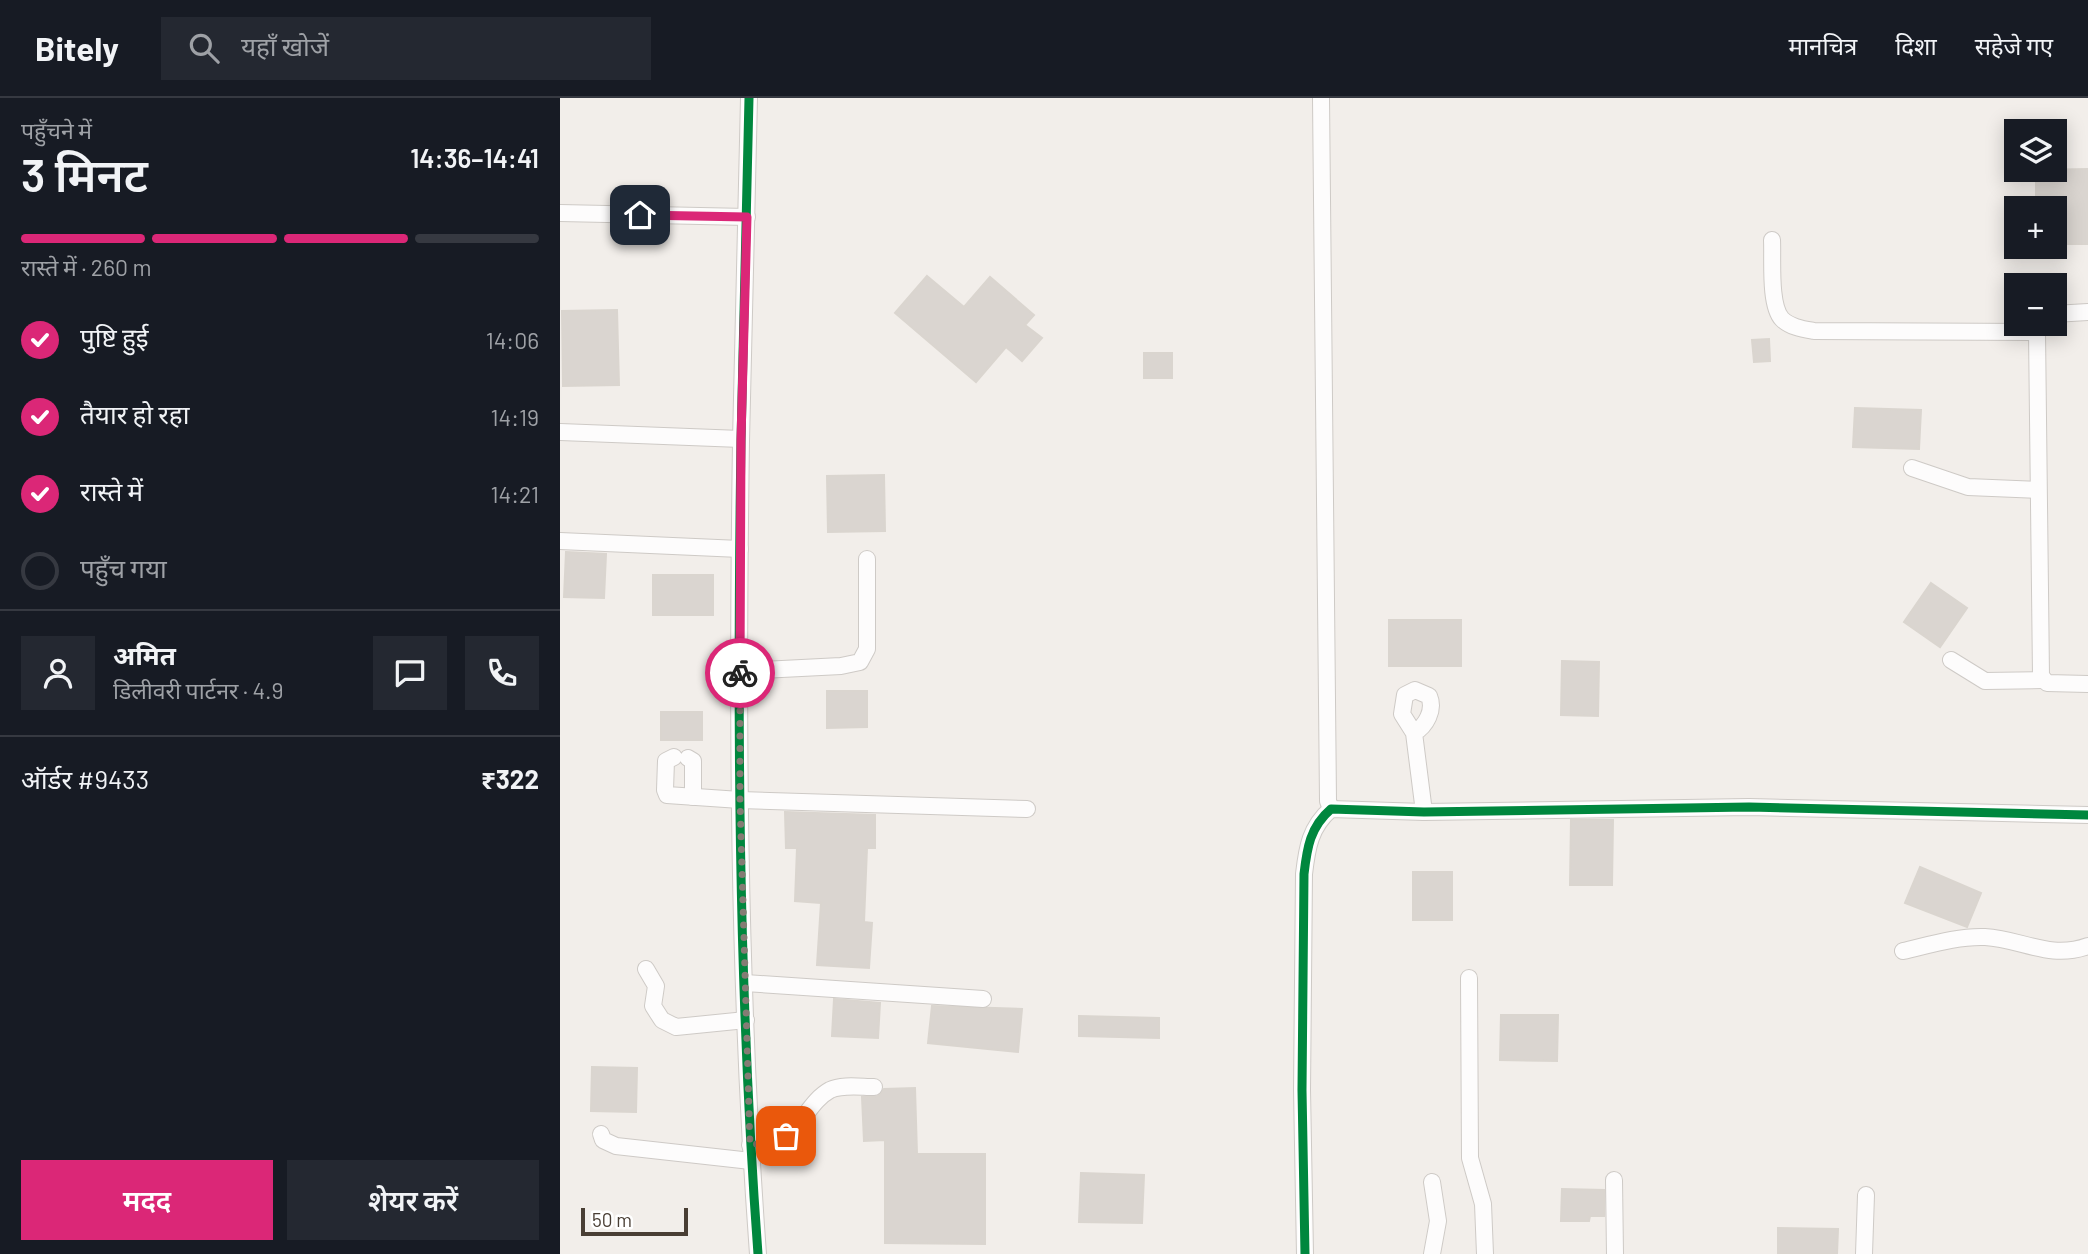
<!DOCTYPE html>
<html lang="hi">
<head>
<meta charset="utf-8">
<style>
  :root { --surface:#171b24; --page:#242831; --text:#f1f3f6; --muted:#9ea1a6; --line:#363941; --accent:#db2777 }
  body { margin:0; font-family:Barlow,"Noto Sans Devanagari",sans-serif; background:var(--page); color:var(--text); height:100vh; display:flex; flex-direction:column; font-size:26px; white-space:nowrap }
  * { box-sizing:border-box; margin:0 }
  p { font-size:23px; color:var(--muted) }
  .icon { flex:none; width:38px; height:38px; fill:none; stroke:currentColor; stroke-width:2; stroke-linecap:round; stroke-linejoin:round }
  .map { position:relative; flex:1; overflow:hidden }
  .drawer { display:flex; flex-direction:column; background:var(--surface); width:560px }
  .drawer>* { flex:none }
  .tools { position:absolute; left:1444px; top:21px; display:grid; gap:14px }
  .tools a { display:grid; place-items:center; width:63px; height:63px; border-radius:0px; background:var(--surface); box-shadow:0 4px 18px #0003; font-size:35px }
  .scale { position:absolute; left:21px; bottom:18px; width:107px; box-sizing:border-box; padding-left:7px; border:4px solid #493e34; border-top:0; font-size:19px; line-height:24px; white-space:nowrap; color:#493e34; -webkit-text-stroke:5px #fff; paint-order:stroke }
  .pin { position:absolute; display:grid; place-items:center; width:60px; height:60px; color:#fff; margin:-30px; border-radius:14px; box-shadow:0 4px 10px #0006 }
  .courier { position:absolute; display:grid; place-items:center; width:70px; height:70px; margin:-35px; border:5px solid #db2777; border-radius:50%; background:#fff; color:#222; box-shadow:0 2px 9px #0007 }
  .summary em { font-style:normal; font-weight:600 }
  .summary div { display:flex; flex-direction:column-reverse }
  .summary { display:flex; align-items:center; justify-content:space-between; height:119px; padding:0 21px }
  h1 { font-size:46px; font-weight:600; line-height:52px }
  .bar { display:grid; grid-template-columns:repeat(4,1fr); gap:10px 7px; align-content:center; height:84px; padding:0 21px }
  .bar i { height:9px; border-radius:5px; background:var(--line) }
  .bar .current { background:var(--accent) }
  .bar p { grid-column:span 4 }
  .line { display:flex; align-items:center; gap:18px; padding:0 21px; border-top:2px solid var(--line) }
  .line div { flex:1 }
  .round { display:grid; place-items:center; flex:none; width:74px; height:74px; border-radius:0px; background:var(--page) }
  ol { padding:0 21px; list-style:none }
  li { display:flex; align-items:center; gap:21px; height:77px }
  li p { margin-inline-start:auto }
  li .icon { padding:7px; border-radius:50%; background:var(--accent); color:#fff; stroke-width:4 }
  li:last-child { color:var(--muted) }
  li i { width:38px; height:38px; border:4px solid var(--line); border-radius:50% }
  .primary-button { display:flex; gap:14px; margin-top:auto; padding:14px 21px }
  .primary-button a { flex:1; height:80px; border-radius:0px; background:var(--accent); color:#fff; font-size:28px; font-weight:600; line-height:80px; text-align:center }
  .primary-button a+a { background:var(--page); color:var(--text) }
  header { display:flex; align-items:center; gap:42px; box-sizing:border-box; height:98px; padding:0 35px; background:var(--surface); border-bottom:2px solid var(--line) }
  header strong { font-size:33px }
  nav { display:flex; gap:38px; margin-inline-start:auto; font-size:24px }
  .search { width:490px; height:63px; background:var(--page); display:flex; align-items:center; gap:18px; box-sizing:border-box; padding:0 24px; border-radius:0px; color:var(--muted); font-size:26px }
  main { display:flex; flex:1; min-height:0 }
  .map>svg:first-child { display:block }
  .building { fill:#dad5d0; stroke:#dad5cf; stroke-width:2 }
  .lines { fill:none; stroke-linecap:round; stroke-linejoin:round }
  .street-casing { stroke:#cecac6; stroke-width:18 }
  .street { stroke:#fdfcfc; stroke-width:16 }
  .cycleway-casing { stroke:#fff; stroke-width:13 }
  .cycleway { stroke:#00873e; stroke-width:9 }
  .done { stroke:#847c74; stroke-width:7; stroke-dasharray:0 12.6 }
  .route { stroke:#db2777; stroke-width:9 }
</style>
</head>
<body>
<header>
<strong>Bitely</strong>
<div class="search"><svg class="icon" aria-label="search" viewBox="0 0 24 24"><circle cx="10" cy="10" r="6"/><path d="M15 15l6 6"/></svg>यहाँ खोजें</div>
<nav><a>मानचित्र</a><a>दिशा</a><a>सहेजे गए</a></nav>
</header>
<main>
<section class="drawer">
<div class="summary"><div><h1>3 मिनट</h1><p>पहुँचने में</p></div><em>14:36–14:41</em></div>
<div class="bar"><i class="current"></i><i class="current"></i><i class="current"></i><i></i><p>रास्ते में · 260 m</p></div>
<ol>
<li><svg class="icon" aria-label="check" viewBox="0 0 24 24"><path d="M5 12l5 5 9-10"/></svg>पुष्टि हुई<p>14:06</p></li>
<li><svg class="icon" aria-label="check" viewBox="0 0 24 24"><path d="M5 12l5 5 9-10"/></svg>तैयार हो रहा<p>14:19</p></li>
<li><svg class="icon" aria-label="check" viewBox="0 0 24 24"><path d="M5 12l5 5 9-10"/></svg>रास्ते में<p>14:21</p></li>
<li><i></i>पहुँच गया</li>
</ol>
<div class="line" style="height:126px"><a class="round"><svg class="icon" aria-label="person" viewBox="0 0 24 24"><circle cx="12" cy="8" r="4"/><path d="M4 21q1-7 8-7t8 7"/></svg></a><div><b>अमित</b><p>डिलीवरी पार्टनर · 4.9</p></div><a class="round"><svg class="icon" aria-label="chat" viewBox="0 0 24 24"><path d="M4 5h16v11H9l-5 4z"/></svg></a><a class="round"><svg class="icon" aria-label="phone" viewBox="0 0 24 24"><path d="M5 4h4l2 5-3 2q2 4 5 5l2-3 5 2v4C11 20 4 13 5 4z"/></svg></a></div>
<div class="line" style="height:91px"><div>ऑर्डर #9433</div><b>₹322</b></div>
<div class="primary-button"><a>मदद</a><a>शेयर करें</a></div>
</section>
<div class="map">
<svg width="1528" height="1156" viewBox="0 0 1528 1156">
  <rect width="100%" height="100%" fill="#f2eeea"/>
  <g class="building">
    <polygon points="1528,71 1528,146 1494,146 1494,110 1476,110 1476,72"/>
    <polygon points="367,178 404,209 430,179 474,217 465,227 482,240 462,263 446,249 416,284 335,215"/>
    <polygon points="57,212 59,287 3,288 2,213"/>
    <polygon points="1209,241 1210,263 1194,264 1192,242"/>
    <rect x="584" y="255" width="28" height="25"/>
    <polygon points="1295,310 1361,312 1359,351 1293,349"/>
    <polygon points="324,377 325,433 268,434 267,378"/>
    <polygon points="6,454 46,456 44,500 4,499"/>
    <rect x="93" y="477" width="60" height="40"/>
    <polygon points="1371,485 1407,510 1380,549 1344,524"/>
    <rect x="829" y="522" width="72" height="46"/>
    <polygon points="1002,563 1039,564 1038,618 1001,617"/>
    <polygon points="267,593 307,593 307,629 267,630"/>
    <rect x="101" y="614" width="41" height="28"/>
    <polygon points="225,714 315,717 315,750 307,750 304,824 312,825 309,870 257,867 261,805 235,803 237,750 226,750"/>
    <polygon points="1011,722 1053,722 1052,787 1010,787"/>
    <polygon points="1360,769 1421,795 1407,829 1345,805"/>
    <rect x="853" y="774" width="39" height="48"/>
    <polygon points="274,901 320,905 318,940 272,938"/>
    <polygon points="372,908 462,911 458,954 368,945"/>
    <polygon points="941,917 998,917 997,963 940,962"/>
    <polygon points="519,918 599,920 599,940 519,938"/>
    <polygon points="32,969 77,970 76,1014 31,1013"/>
    <polygon points="355,990 357,1056 425,1056 425,1146 325,1145 325,1042 304,1043 302,999 318,998 324,991"/>
    <polygon points="521,1075 584,1077 582,1125 519,1124"/>
    <polygon points="1002,1091 1044,1092 1044,1118 1030,1118 1029,1123 1001,1123"/>
    <polygon points="1218,1130 1278,1131 1277,1156 1218,1156"/>
  </g>
  <g class="lines">
    <defs>
      <g id="street">
        <path d="M189,0C187,114 183,229 181,343C177,614 178,886 198,1156"/>
        <polyline points="761,0 768,703 771,711"/>
        <polyline points="0,115 187,119"/>
        <path d="M1212,142C1213,161 1209,207 1222,221C1230,229 1243,231 1254,233L1477,234L1481,578L1487,585L1528,586"/>
        <polyline points="1494,216 1528,214"/>
        <polyline points="0,334 181,341"/>
        <polyline points="1352,370 1408,389 1478,392"/>
        <polyline points="0,443 180,451"/>
        <polyline points="1391,562 1425,583 1482,582"/>
        <polyline points="180,573 281,568 300,564 307,551 307,461"/>
        <path d="M854,635C866,628 875,612 869,598L855,592L845,597L842,616L854,635L864,714"/>
        <polyline points="114,659 106,663 105,692 107,697 180,702 467,711"/>
        <polyline points="128,660 133,663 133,699"/>
        <path d="M1343,853C1369,847 1397,838 1425,839C1462,841 1489,862 1528,848"/>
        <polyline points="86,871 96,888 93,908 102,922 116,929 186,922"/>
        <polyline points="909,880 910,1060 923,1106 925,1156"/>
        <polyline points="185,885 423,901"/>
        <polyline points="41,1036 43,1042 56,1048 191,1063"/>
        <path d="M190,1047C199,1046 209,1046 218,1042C241,1033 248,1004 270,992C282,986 301,989 314,989"/>
        <polyline points="1054,1082 1055,1156"/>
        <polyline points="872,1084 878,1123 872,1156"/>
        <path d="M745,1156L742,992L744,776C747,750 750,729 771,711L864,714L1189,709L1528,717"/>
        <polyline points="1304,1156 1306,1097"/>
      </g>
    </defs>
    <use href="#street" class="street-casing"/>
    <use href="#street" class="street"/>
    <defs>
      <g id="cycleway">
        <path d="M189,0C187,114 183,229 181,343C177,614 178,886 198,1156"/>
        <path d="M745,1156L742,992L744,776C747,750 750,729 771,711L864,714L1189,709L1528,717"/>
      </g>
    </defs>
    <use href="#cycleway" class="cycleway-casing"/>
    <use href="#cycleway" class="cycleway"/>
  </g>
  <g class="lines">
    <polyline class="done" points="180,575 180,702 190,1047 211,1044 226,1038"/>
    <polyline class="route" points="80,117 187,119 181,341 180,575"/>
  </g>
</svg>
<div class="tools">
<a><svg class="icon" aria-label="layers" viewBox="0 0 24 24"><path d="M12 4l9 5-9 5-9-5zM3 14l9 5 9-5"/></svg></a>
<a>+</a>
<a>−</a>
</div>
<div class="scale">50 m</div>
<div class="pin" style="left:226px;top:1038px;background:#ea580c"><svg class="icon" aria-label="bag" viewBox="0 0 24 24"><path d="M5 8h14l-1 12H6zM9 8a3 3 0 0 1 6 0"/></svg></div>
<div class="pin" style="left:80px;top:117px;background:#1f2937"><svg class="icon" aria-label="home" viewBox="0 0 24 24"><path d="M3 11l9-7 9 7M6 9v11h12V9"/></svg></div>
<div class="courier" style="left:180px;top:575px"><svg class="icon" aria-label="bike" viewBox="0 0 24 24"><circle cx="6" cy="16" r="4"/><circle cx="18" cy="16" r="4"/><path d="M6 16l4-8h5l3 8M10 8l3 8H6M13 5h3"/></svg></div>
</div>
</main>
</body>
</html>
